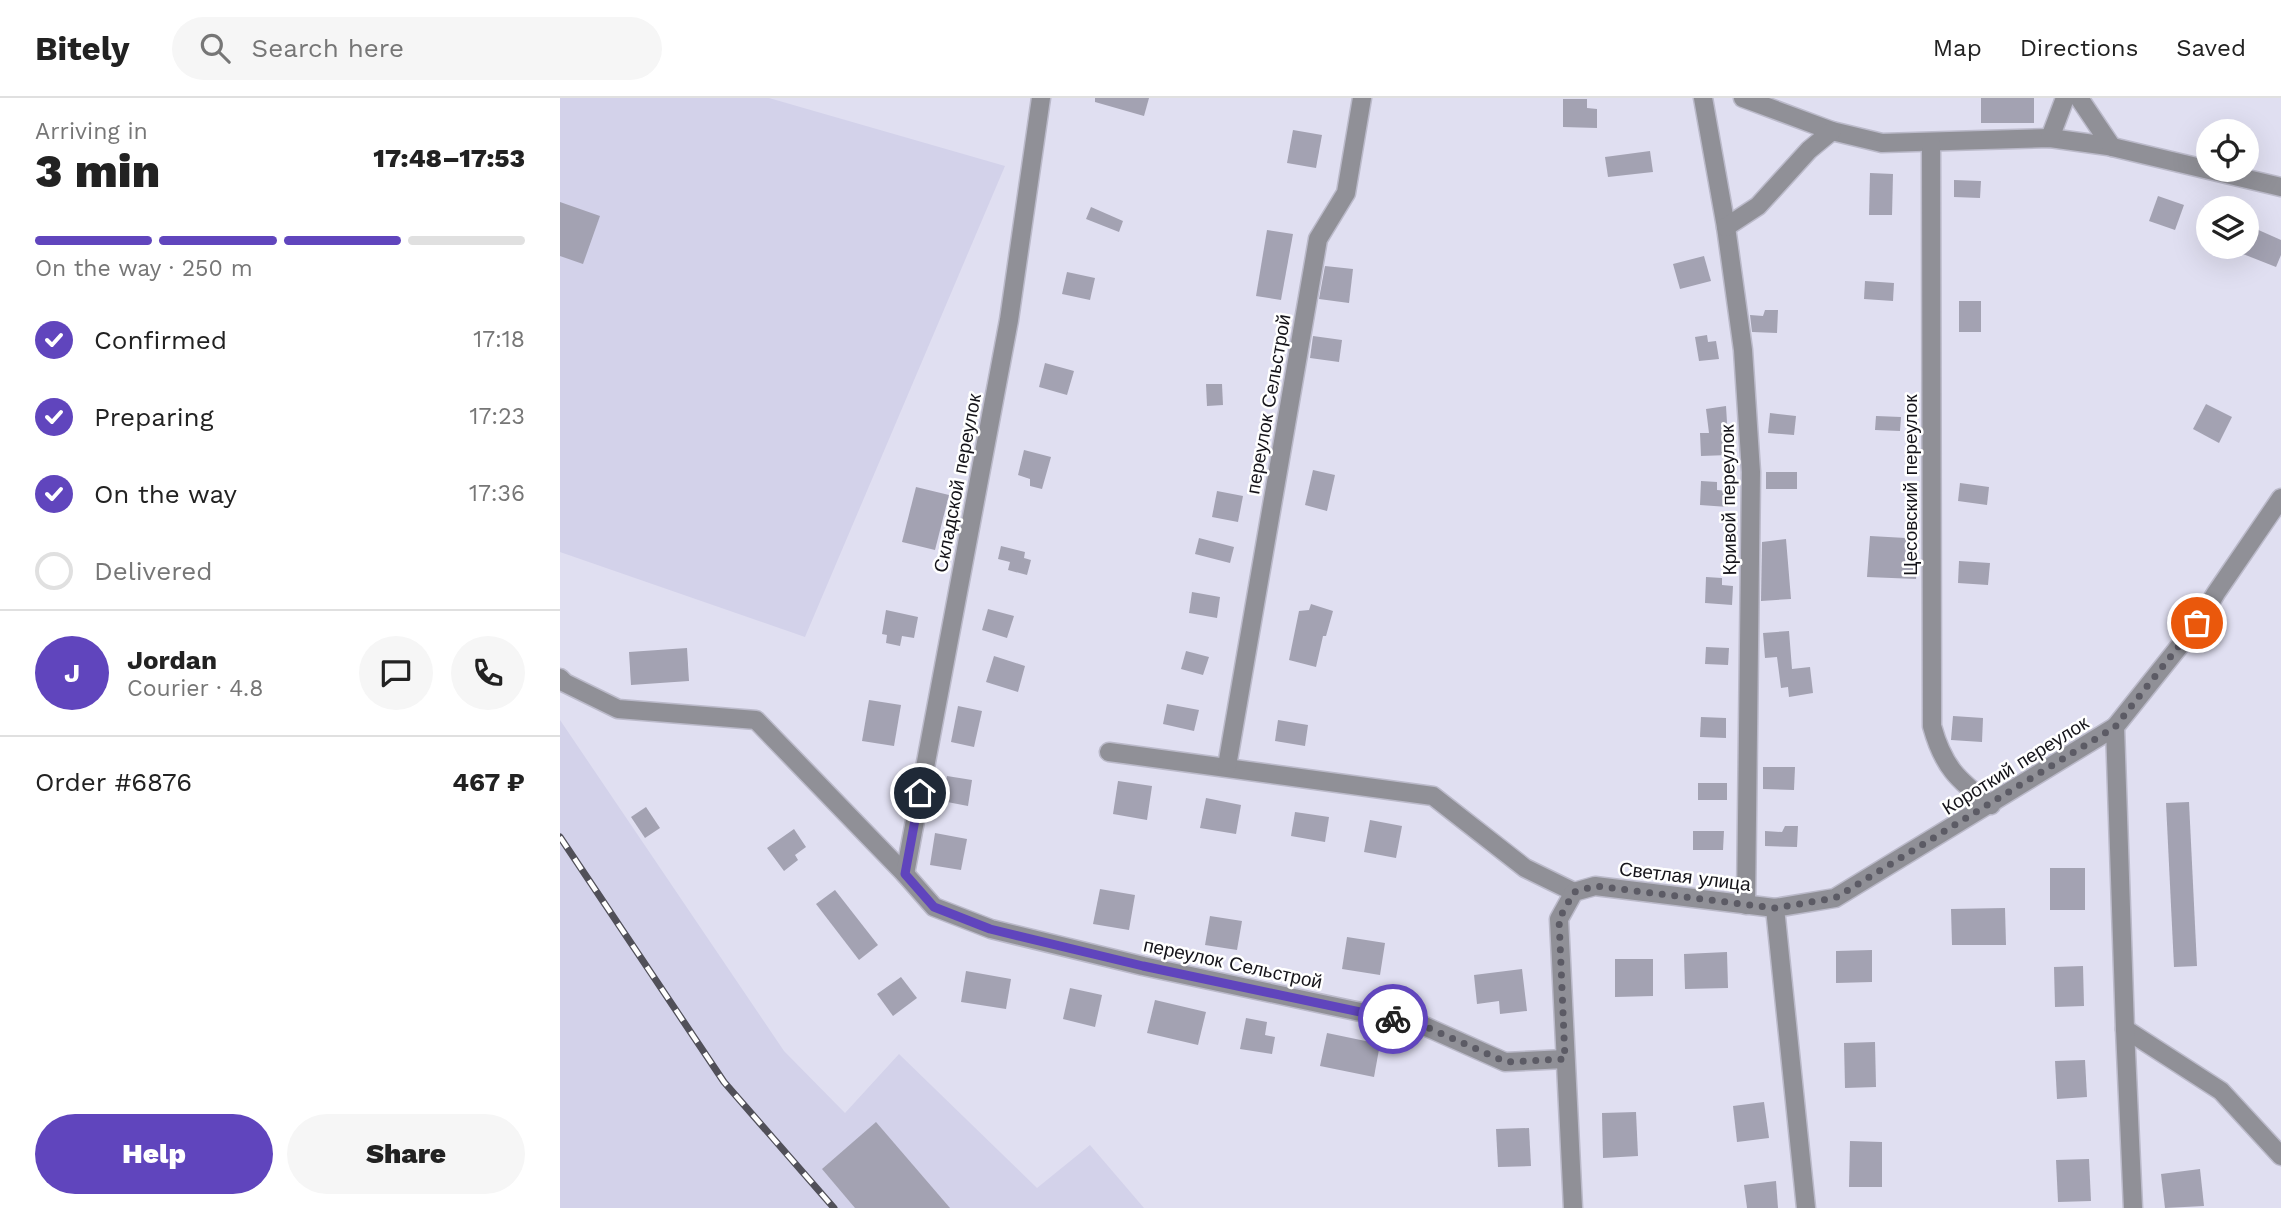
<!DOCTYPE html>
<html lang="en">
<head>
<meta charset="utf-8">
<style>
  :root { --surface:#fff; --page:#f6f6f6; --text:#222; --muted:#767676; --line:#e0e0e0; --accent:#6045bd }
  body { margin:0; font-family:"Work Sans",sans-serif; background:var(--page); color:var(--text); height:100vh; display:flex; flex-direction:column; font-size:26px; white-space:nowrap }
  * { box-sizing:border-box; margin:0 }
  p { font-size:23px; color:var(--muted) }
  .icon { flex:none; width:38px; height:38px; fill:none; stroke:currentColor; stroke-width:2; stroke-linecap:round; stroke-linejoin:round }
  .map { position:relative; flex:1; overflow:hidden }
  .panel { display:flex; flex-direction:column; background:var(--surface); width:560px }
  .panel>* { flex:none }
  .fabs { position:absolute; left:1636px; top:21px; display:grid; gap:14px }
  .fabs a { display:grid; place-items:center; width:63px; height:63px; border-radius:50%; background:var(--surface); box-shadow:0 7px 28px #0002; font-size:35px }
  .pin { position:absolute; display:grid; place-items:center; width:60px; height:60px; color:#fff; margin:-30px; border:4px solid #fff; border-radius:50%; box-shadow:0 2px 7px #0007 }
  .courier { position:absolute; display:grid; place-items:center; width:70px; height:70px; margin:-35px; border:5px solid #6045bd; border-radius:50%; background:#fff; color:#222; box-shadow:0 2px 9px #0007 }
  .overview em { font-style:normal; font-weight:800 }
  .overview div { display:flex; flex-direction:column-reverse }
  .overview { display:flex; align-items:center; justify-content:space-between; height:119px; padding:0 35px }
  h1 { font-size:46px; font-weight:800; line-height:52px }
  .bar { display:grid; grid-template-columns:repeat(4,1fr); gap:10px 7px; align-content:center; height:84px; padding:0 35px }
  .bar i { height:9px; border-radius:5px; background:var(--line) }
  .bar .current { background:var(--accent) }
  .bar p { grid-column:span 4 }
  .line { display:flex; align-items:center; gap:18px; padding:0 35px; border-top:2px solid var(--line) }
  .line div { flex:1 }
  .round { display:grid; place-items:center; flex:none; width:74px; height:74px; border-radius:37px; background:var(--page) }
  ol { padding:0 35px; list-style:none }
  li { display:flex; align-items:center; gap:21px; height:77px }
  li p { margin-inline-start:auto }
  li .icon { padding:7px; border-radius:50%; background:var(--accent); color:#fff; stroke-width:4 }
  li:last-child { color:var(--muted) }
  li i { width:38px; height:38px; border:4px solid var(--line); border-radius:50% }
  .primary-button { display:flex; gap:14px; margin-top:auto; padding:14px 35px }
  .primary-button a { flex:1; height:80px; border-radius:42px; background:var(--accent); color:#fff; font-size:28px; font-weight:800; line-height:80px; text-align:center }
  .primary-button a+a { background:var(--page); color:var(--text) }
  header { display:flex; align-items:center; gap:42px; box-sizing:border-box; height:98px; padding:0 35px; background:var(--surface); border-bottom:2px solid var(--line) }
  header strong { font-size:33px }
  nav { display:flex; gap:38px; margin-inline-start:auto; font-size:24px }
  .search { width:490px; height:63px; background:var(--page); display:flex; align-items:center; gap:18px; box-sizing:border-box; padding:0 24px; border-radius:38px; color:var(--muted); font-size:26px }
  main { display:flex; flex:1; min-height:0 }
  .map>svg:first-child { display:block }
  .built { fill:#d3d2ea }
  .building { fill:#a3a2b2 }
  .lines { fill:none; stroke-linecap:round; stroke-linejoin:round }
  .minor-casing { stroke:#bbbaca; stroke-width:21 }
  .tertiary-casing { stroke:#bbbaca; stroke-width:21 }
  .minor { stroke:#909097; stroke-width:18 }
  .tertiary { stroke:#909097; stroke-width:18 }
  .rail-casing { stroke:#515059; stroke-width:7 }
  .rail { stroke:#fff; stroke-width:4.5; stroke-dasharray:13; stroke-linecap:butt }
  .done { stroke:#5c5b65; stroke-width:7; stroke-dasharray:0 12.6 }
  .route { stroke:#6045bd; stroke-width:9 }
  .labels { text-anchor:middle; stroke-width:5; stroke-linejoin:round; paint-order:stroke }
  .street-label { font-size:19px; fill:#15141a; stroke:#fff }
</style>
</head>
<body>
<header>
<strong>Bitely</strong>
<div class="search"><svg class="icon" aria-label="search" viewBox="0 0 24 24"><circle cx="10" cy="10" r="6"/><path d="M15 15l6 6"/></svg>Search here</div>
<nav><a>Map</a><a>Directions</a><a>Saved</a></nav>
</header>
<main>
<section class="panel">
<div class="overview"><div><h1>3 min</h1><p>Arriving in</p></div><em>17:48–17:53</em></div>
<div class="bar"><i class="current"></i><i class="current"></i><i class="current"></i><i></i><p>On the way · 250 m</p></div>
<ol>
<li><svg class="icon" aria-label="check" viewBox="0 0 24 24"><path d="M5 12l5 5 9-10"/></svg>Confirmed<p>17:18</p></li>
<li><svg class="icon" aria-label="check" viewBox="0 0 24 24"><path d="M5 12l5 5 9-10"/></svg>Preparing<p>17:23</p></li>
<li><svg class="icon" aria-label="check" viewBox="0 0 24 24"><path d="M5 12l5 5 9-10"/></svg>On the way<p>17:36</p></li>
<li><i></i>Delivered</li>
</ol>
<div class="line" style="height:126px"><b class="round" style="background:var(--accent);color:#fff">J</b><div><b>Jordan</b><p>Courier · 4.8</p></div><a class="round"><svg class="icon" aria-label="chat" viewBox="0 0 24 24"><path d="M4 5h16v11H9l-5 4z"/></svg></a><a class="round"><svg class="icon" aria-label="phone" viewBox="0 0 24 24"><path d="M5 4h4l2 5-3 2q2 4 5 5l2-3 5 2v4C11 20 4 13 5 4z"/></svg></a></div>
<div class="line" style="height:91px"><div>Order #6876</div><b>467 ₽</b></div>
<div class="primary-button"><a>Help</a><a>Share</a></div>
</section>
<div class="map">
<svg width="1721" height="1110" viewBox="0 0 1721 1110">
  <rect width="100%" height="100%" fill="#e0dff1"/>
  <g class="built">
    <polygon points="0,0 209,0 445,68 245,539 0,454"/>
    <polygon points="0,622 224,953 285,1015 339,956 477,1090 530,1047 584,1110 0,1110"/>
  </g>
  <g class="building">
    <polygon points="535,0 589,0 584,18 535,4"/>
    <rect x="1421" y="0" width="53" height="25"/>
    <polygon points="1003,1 1027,1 1027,10 1037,11 1037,30 1003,29"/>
    <polygon points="733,32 762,37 756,70 727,65"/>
    <polygon points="1090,53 1093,74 1048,79 1045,59"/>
    <polygon points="1310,75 1333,76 1332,117 1309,117"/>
    <polygon points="1394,82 1421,83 1420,100 1394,99"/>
    <polygon points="1598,98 1624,107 1615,132 1589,123"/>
    <polygon points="0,104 40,118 23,166 0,158"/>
    <polygon points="531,109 563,123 559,134 526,121"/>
    <polygon points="1694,130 1721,142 1721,157 1716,169 1683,156"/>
    <polygon points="707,132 733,136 721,202 696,198"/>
    <polygon points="1144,158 1151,183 1120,191 1113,166"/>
    <polygon points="765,168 793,171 789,205 759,201"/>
    <polygon points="507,174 535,180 530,202 502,196"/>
    <polygon points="1305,183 1334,185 1333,203 1304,201"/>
    <rect x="1399" y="203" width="22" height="31"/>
    <polygon points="1205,212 1218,212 1217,235 1192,234 1190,217 1203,218"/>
    <polygon points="1147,237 1148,244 1156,243 1159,261 1139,263 1135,239"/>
    <polygon points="753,238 782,242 779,264 750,260"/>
    <polygon points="485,265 514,273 507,297 479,289"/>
    <polygon points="646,286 662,286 663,307 647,308"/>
    <polygon points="1646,306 1672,319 1659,345 1633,331"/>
    <polygon points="1166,308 1169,357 1141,358 1140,335 1149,335 1146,311"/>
    <polygon points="1210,315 1236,318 1234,337 1208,335"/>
    <polygon points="1316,318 1341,319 1340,333 1315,332"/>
    <polygon points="464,352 491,359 482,391 470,388 470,381 458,377"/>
    <polygon points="753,372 775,377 767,413 745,407"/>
    <rect x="1206" y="374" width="31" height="17"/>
    <polygon points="1141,383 1157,384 1157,392 1169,393 1168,409 1140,407"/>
    <polygon points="1400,385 1429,389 1427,407 1398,403"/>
    <polygon points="356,389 389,397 375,452 342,444"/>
    <polygon points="657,393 683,398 678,424 652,419"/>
    <polygon points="1310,438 1346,440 1345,465 1357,465 1356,481 1307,479"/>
    <polygon points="639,440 674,449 670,465 635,456"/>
    <polygon points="1226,441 1231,501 1201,503 1202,444"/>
    <polygon points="441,448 465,454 464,460 471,462 467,477 448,472 450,464 438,461"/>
    <polygon points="1399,463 1430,465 1428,487 1398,485"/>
    <polygon points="1146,479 1162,480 1162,487 1173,488 1172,507 1145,505"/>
    <polygon points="632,494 660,499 657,520 629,515"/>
    <polygon points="751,506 773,513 766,538 763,538 756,569 729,562 739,513 749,512"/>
    <polygon points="428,511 454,518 447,540 422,532"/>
    <polygon points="326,512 358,519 354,540 342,538 340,548 326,545 327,537 322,536"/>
    <polygon points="1229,533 1232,571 1250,569 1253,595 1229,599 1228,589 1221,590 1217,559 1205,560 1203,535"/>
    <polygon points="1146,549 1169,550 1168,567 1145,566"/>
    <polygon points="127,550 129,583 71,587 69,554"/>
    <polygon points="626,553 649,559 643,577 621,571"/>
    <polygon points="434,558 465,568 458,594 426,584"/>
    <polygon points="309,602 341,607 334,648 302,643"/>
    <polygon points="607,606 639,612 634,633 603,626"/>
    <polygon points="398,608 422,613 414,649 391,644"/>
    <polygon points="1393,618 1423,620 1422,644 1391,642"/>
    <polygon points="1141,619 1166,620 1166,640 1140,639"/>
    <polygon points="718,622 748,627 745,648 715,643"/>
    <polygon points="1203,669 1235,669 1234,692 1203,691"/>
    <polygon points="387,678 412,682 408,708 382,703"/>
    <polygon points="558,683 592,688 587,722 553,716"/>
    <rect x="1138" y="685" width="29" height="17"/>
    <polygon points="646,700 681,707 676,736 640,730"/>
    <polygon points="1629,704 1637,868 1614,869 1606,705"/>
    <polygon points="86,709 100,730 85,740 71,719"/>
    <polygon points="735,714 769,719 765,744 731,738"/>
    <polygon points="810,722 842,728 836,760 804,754"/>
    <polygon points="1225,728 1238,728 1237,749 1205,748 1205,733 1222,734"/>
    <polygon points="234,731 246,749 235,757 238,762 224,773 207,750"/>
    <polygon points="1133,733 1164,733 1163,752 1133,752"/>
    <polygon points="375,735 407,741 401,772 370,767"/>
    <rect x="1490" y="770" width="35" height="42"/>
    <polygon points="540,791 575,797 569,832 533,826"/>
    <polygon points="275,792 318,847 299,862 256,806"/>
    <polygon points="1445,810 1446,847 1392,847 1391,811"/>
    <polygon points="650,818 682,823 677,852 645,847"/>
    <polygon points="787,839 825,845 820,877 782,871"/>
    <polygon points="1312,852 1312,884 1276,885 1276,853"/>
    <polygon points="1167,854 1168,890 1125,891 1124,856"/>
    <polygon points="1055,861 1093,861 1093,898 1055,899"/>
    <polygon points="1523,868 1524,908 1495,909 1494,869"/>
    <polygon points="962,871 967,913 940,916 939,903 917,906 914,877"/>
    <polygon points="406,873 451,881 446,911 401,904"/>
    <polygon points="341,879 357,900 333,918 317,896"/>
    <polygon points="510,890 542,897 535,929 503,921"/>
    <polygon points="595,902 646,914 638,947 587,935"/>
    <polygon points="686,920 707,924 705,937 715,939 712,956 680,951"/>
    <polygon points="767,935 820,946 814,979 760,968"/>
    <polygon points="1315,944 1316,989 1285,990 1284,945"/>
    <polygon points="1525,962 1527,999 1497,1001 1495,963"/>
    <polygon points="1204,1004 1209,1040 1177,1044 1173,1008"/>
    <polygon points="1076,1014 1078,1058 1043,1060 1042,1015"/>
    <polygon points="316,1024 390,1110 295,1110 262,1071"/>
    <polygon points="969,1030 971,1068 938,1069 936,1031"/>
    <polygon points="1290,1043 1322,1044 1322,1089 1289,1089"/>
    <polygon points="1529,1061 1531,1103 1498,1104 1496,1062"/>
    <polygon points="1640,1071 1644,1108 1605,1110 1601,1076"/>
    <polygon points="1216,1083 1218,1110 1187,1110 1184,1087"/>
  </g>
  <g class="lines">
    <defs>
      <g id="minor">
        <polyline points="1143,0 1166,129 1183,252 1191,374 1186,807"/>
        <polyline points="1183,0 1272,33 1322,45 1490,40 1548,48 1721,89"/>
        <polyline points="1519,0 1552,49"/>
        <polyline points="1490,40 1505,0"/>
        <path d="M1371,45L1372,628C1383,668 1397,682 1431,707"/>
        <polyline points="1166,129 1198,108 1249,52 1272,33"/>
        <polyline points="0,580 5,585 58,611 196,622 345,776 374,809 431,831 583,868 862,927 945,964 1005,961"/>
        <polyline points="549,654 873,698 965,770 1014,794"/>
        <polyline points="667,668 758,141 786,95 802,0"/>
        <polyline points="345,776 449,222 481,0"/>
        <polyline points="1565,931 1661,993 1721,1058"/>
        <polyline points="1013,1110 999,821 1014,794 1035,788 1215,810"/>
        <polyline points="1246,1110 1215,810 1275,800 1555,629"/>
      </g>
      <polyline id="tertiary" points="1573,1110 1565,931 1555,629 1638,525 1656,495 1721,400"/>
    </defs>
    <use href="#minor" class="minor-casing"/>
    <use href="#tertiary" class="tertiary-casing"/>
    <use href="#minor" class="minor"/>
    <use href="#tertiary" class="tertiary"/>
    <defs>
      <polyline id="rail" points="0,739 164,984 274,1110"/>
    </defs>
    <use href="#rail" class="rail-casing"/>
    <use href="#rail" class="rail"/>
  </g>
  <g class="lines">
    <polyline class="done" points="833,921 862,927 946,964 1005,961 999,821 1014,794 1035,788 1215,810 1275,800 1555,629 1637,525"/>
    <polyline class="route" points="360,695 345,776 374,809 430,831 583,868 833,921"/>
  </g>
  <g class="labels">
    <g class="street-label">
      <text transform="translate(708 306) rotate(-80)" y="7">переулок Сельстрой</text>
      <text transform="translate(397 385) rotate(-79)" y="7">Складской переулок</text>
      <text transform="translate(1350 387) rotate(-90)" y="7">Цесовский переулок</text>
      <text transform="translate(1168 402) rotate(-91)" y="7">Кривой переулок</text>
      <text transform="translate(1455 667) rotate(-32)" y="7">Короткий переулок</text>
      <text transform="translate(1125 778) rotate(7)" y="7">Светлая улица</text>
      <text transform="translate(673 865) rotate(12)" y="7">переулок Сельстрой</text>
    </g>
  </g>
</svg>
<div class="fabs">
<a><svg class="icon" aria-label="locate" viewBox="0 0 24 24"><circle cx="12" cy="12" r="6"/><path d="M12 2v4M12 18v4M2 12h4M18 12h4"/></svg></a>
<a><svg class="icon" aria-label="layers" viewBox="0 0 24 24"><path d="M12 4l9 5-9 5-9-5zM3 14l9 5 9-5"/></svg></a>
</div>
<div class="pin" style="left:1637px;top:525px;background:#ea580c"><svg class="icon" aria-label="bag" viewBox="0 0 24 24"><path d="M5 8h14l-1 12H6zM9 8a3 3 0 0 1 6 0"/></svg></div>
<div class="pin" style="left:360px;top:695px;background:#1f2937"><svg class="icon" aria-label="home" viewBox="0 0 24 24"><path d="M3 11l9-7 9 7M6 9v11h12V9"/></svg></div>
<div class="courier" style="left:833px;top:921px"><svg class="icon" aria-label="bike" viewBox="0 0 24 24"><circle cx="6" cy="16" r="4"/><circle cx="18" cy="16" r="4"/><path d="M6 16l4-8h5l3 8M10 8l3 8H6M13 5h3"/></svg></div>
</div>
</main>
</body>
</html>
